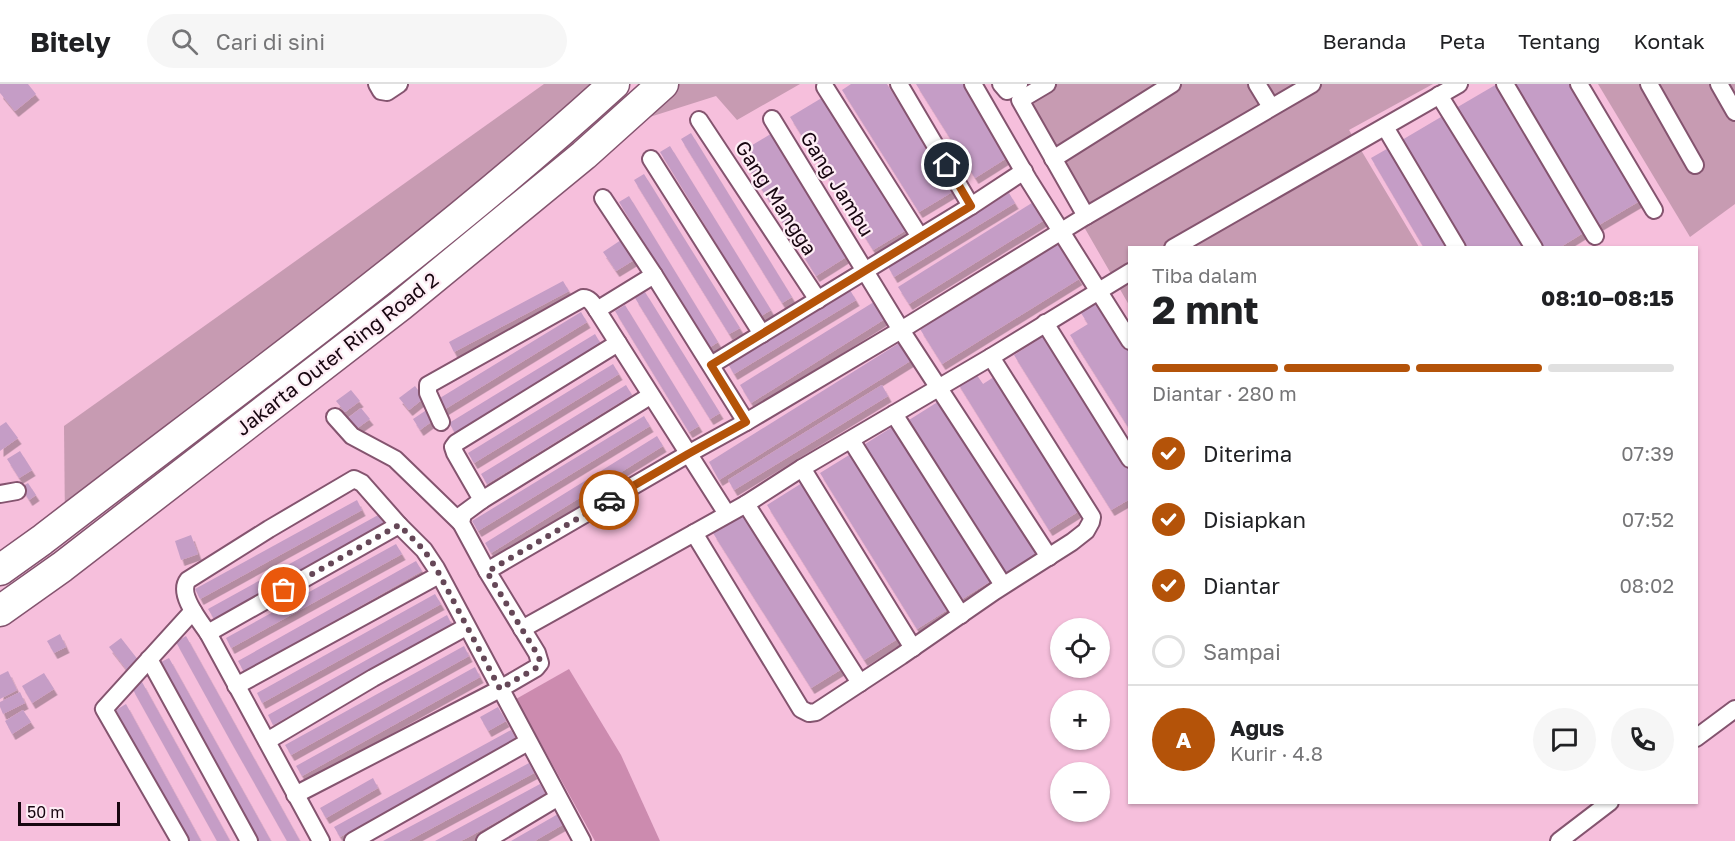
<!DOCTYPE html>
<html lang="id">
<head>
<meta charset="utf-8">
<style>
  :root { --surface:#fff; --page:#f6f6f6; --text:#202124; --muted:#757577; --line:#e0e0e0; --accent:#b45309 }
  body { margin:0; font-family:"Golos Text",sans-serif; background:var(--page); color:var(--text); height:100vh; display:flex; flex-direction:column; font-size:22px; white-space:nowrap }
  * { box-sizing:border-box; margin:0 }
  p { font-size:20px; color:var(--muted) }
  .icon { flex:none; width:33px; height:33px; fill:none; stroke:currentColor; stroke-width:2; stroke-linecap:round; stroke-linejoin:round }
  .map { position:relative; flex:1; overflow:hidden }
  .sheet { position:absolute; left:1128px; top:162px; width:570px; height:558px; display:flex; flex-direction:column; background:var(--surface); border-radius:0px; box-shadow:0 2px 4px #0004 }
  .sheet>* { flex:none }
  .fabs { position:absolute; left:1050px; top:534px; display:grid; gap:12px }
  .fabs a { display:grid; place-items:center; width:60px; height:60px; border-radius:50%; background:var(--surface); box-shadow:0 2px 4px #0004; font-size:30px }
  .scale { position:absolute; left:18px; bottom:15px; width:102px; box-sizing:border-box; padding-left:6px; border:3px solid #170610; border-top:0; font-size:16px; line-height:21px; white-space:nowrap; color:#170610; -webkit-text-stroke:4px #feedf5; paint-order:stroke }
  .pin { position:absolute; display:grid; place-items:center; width:51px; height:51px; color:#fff; margin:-26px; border:3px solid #fff; border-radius:50%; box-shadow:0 2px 6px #0007 }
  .courier { position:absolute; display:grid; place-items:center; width:60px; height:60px; margin:-30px; border:4px solid #b45309; border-radius:50%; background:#fff; color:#222; box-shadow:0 2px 8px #0007 }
  .headline em { font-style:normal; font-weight:700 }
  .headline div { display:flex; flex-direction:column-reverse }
  .headline { display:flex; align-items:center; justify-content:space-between; height:102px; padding:0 24px }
  h1 { font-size:39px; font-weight:700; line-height:45px }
  .bar { display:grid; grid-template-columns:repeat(4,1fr); gap:9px 6px; align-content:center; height:72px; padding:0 24px }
  .bar i { height:8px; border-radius:4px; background:var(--line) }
  .bar .active { background:var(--accent) }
  .bar p { grid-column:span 4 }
  .line { display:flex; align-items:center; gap:15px; padding:0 24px; border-top:2px solid var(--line) }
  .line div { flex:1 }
  .round { display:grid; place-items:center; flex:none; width:63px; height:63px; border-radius:32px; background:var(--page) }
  ol { padding:0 24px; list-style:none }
  li { display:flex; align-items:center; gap:18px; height:66px }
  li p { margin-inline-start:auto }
  li .icon { padding:6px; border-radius:50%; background:var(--accent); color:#fff; stroke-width:4 }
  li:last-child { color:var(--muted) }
  li i { width:33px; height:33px; border:3px solid var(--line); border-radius:50% }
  header { display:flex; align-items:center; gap:36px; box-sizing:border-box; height:84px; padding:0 30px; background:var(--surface); border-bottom:2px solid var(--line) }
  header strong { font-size:28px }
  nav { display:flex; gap:33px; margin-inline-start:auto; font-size:21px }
  .search { width:420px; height:54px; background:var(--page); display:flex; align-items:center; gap:15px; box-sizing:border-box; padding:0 21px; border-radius:33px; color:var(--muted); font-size:22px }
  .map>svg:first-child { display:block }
  .green { fill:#c79bb2 }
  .forest { fill:#cc8baf }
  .building { fill:#c59dc6; filter:url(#shadow) }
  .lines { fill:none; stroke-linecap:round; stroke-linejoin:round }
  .minor-casing { stroke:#84546f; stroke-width:20 }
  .motorway-casing { stroke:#84546f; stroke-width:33 }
  .minor { stroke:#fff; stroke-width:16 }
  .motorway { stroke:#fff; stroke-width:30 }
  .done { stroke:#654757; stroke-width:6; stroke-dasharray:0 10.8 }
  .route { stroke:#b45309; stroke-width:8 }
  .labels { text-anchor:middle; stroke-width:4.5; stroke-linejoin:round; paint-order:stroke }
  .street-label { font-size:20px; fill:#170610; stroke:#feedf5 }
</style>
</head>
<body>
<header>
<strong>Bitely</strong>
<div class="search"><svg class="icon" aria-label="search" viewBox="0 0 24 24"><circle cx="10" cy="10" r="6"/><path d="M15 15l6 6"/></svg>Cari di sini</div>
<nav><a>Beranda</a><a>Peta</a><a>Tentang</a><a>Kontak</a></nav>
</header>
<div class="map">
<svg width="1735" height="757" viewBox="0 0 1735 757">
  <defs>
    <filter id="shadow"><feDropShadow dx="3.5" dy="6" stdDeviation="0" flood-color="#0004"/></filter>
  </defs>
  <rect width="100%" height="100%" fill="#f6bfdc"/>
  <g class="green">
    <polygon points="544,0 614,0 65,439 64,342"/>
    <polygon points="663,0 800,0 737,36 716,12 615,44"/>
    <polygon points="1036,0 1433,0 1349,46 1419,163 1130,164 1129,221 1011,16"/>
    <polygon points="1598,0 1735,0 1735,120 1690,153"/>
  </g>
  <polygon class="forest" points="569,585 621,671 660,757 595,757 516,615"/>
  <g class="building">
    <polygon points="0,0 28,0 36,10 15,27 0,9"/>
    <polygon points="851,0 887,0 954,107 919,128 842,6"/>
    <polygon points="916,0 964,0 1010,72 975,94"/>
    <polygon points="1497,0 1588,146 1559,164 1538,164 1456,24"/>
    <polygon points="1515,0 1575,0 1643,115 1599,141"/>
    <polygon points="825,12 908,145 873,166 790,33"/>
    <polygon points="1446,30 1526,164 1466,164 1402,56"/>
    <polygon points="774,48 851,170 816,192 739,69"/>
    <polygon points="691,49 792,213 782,219 681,55"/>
    <polygon points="670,62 771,226 761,232 660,68"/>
    <polygon points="1392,62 1453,164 1424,164 1371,74"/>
    <polygon points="644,90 740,244 729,250 634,96"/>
    <polygon points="1009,109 1015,119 894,193 888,183"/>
    <polygon points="629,112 718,258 709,264 619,118"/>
    <polygon points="1035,117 1046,135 909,220 898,203"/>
    <polygon points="621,156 634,176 616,187 603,168"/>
    <polygon points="1057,159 1079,195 942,280 920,245"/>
    <polygon points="563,197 569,207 454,268 449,258"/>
    <polygon points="850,206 856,216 734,290 728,280"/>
    <polygon points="645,208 720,329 710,335 635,214"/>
    <polygon points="877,216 888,233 751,319 740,301"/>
    <polygon points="1098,219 1130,269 1130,346 1070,251 1088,240 1081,229"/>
    <polygon points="625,221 699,342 689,348 615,227"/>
    <polygon points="581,228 587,238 442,327 435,317"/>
    <polygon points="1049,249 1130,378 1130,415 1111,426 1014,271"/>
    <polygon points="595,250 601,260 455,349 449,339"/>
    <polygon points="904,256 915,274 719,396 709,378"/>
    <polygon points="613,280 619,290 474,379 468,369"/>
    <polygon points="974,287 983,300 1000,289 1084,424 1049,446 957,298"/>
    <polygon points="626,301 632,311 487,400 481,390"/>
    <polygon points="882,301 888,312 734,406 728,396"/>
    <polygon points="415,302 424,314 409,326 399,314"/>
    <polygon points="351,306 360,317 345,328 336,317"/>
    <polygon points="944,314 1041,469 1007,491 909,336"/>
    <polygon points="361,324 370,335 352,348 344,337"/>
    <polygon points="428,325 435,335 420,346 413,335"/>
    <polygon points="644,332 650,342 478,447 472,437"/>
    <polygon points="6,338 18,354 0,367 0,342"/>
    <polygon points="897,340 994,495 959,517 862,362"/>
    <polygon points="657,352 663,362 491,469 485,459"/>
    <polygon points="20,367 32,386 19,394 7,375"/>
    <polygon points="854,368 952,523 917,545 820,389"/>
    <polygon points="28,399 36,411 29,416 21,403"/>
    <polygon points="802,399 899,554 864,576 767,421"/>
    <polygon points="357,416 362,426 200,515 195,505"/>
    <polygon points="748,427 845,583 811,604 713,449"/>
    <polygon points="380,430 386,440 214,535 208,525"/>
    <polygon points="191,451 198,470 181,476 175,457"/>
    <polygon points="396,460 402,470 231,564 226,554"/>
    <polygon points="416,477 422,487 244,588 238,577"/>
    <polygon points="435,510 441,520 262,619 257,609"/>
    <polygon points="447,531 452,541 273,641 268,631"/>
    <polygon points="60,550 66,563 54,569 47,557"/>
    <polygon points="186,552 300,757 287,757 230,656 176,558"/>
    <polygon points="121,554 139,577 127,586 109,563"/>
    <polygon points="464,562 469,572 291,671 285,661"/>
    <polygon points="169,574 271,757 258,757 159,579"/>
    <polygon points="475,583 480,593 302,692 296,682"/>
    <polygon points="8,587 17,606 0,615 0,591"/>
    <polygon points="44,589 54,605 32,619 22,602"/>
    <polygon points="142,598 230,757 217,757 132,604"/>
    <polygon points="20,608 25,619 3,630 0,623 0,618"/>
    <polygon points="126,620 201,757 188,757 116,626"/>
    <polygon points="498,623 506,637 488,647 480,633"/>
    <polygon points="23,626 31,638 12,650 5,637"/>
    <polygon points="511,646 517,656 340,753 334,743"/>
    <polygon points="529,679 534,689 408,757 383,757"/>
    <polygon points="373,694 378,704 326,734 320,724"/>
    <polygon points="540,700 546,711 465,755 460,757 435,757"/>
    <polygon points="558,730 564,740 538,755 535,757 511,757"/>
  </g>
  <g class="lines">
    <defs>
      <g id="minor">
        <polyline points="377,0 381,7 387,8 399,0"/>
        <polyline points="899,0 971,122"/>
        <polyline points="973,0 1028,95 1130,257"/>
        <polyline points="1001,0 1007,7 1019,0"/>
        <polyline points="1047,0 1020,16 1086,132"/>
        <polyline points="1257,0 1271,23"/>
        <polyline points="1505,0 1595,152"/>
        <polyline points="1579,0 1654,126"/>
        <polyline points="1649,0 1695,81"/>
        <polyline points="1719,0 1735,28"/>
        <polyline points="825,3 920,153"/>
        <polyline points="1439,11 1534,164"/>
        <polyline points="772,35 901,246 1049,473"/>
        <polyline points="699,36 818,216"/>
        <polyline points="1385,43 1457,164"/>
        <polyline points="651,75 762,250"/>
        <polyline points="1053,75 1172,0"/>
        <polyline points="603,114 654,191 746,338"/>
        <polyline points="1173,164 1459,0"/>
        <polyline points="597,226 654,191"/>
        <polyline points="1045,239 1130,375"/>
        <polyline points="711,281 971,122 1024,87"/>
        <polyline points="894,330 1003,501"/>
        <polyline points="335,333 352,352 395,375 461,439"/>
        <path d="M441,338L428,309V301L583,214C590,214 593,220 597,226L727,430"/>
        <polyline points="851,356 961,531"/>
        <polyline points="802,384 913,564"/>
        <polyline points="0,410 17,407"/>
        <polyline points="482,416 455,369 453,363 456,359 618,259"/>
        <polyline points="746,420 860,599"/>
        <polyline points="694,449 801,625 809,629 816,628 901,572 995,507 1072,458 1086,447 1091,438 1092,433 991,273"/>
        <polyline points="487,487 461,439 463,430 482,416 650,312"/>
        <polyline points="522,545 746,420 802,384 991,273 1130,188"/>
        <polyline points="208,549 399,441"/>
        <polyline points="149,575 249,757"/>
        <polyline points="236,602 439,491"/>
        <polyline points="1696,654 1735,625"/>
        <polyline points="267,657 373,594 466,543"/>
        <polyline points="295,711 500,605 536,584 540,579 537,569 487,487 688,370 746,338 901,246 1086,132 1312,0"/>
        <polyline points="180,757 104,625 193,527"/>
        <path d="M321,757L208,549C200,537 177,510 188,496L269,445L354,395L362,399L399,441L424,466L436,484L582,757"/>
        <polyline points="353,757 528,658"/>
        <polyline points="485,757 557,714"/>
        <polyline points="1559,757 1610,718"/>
      </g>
      <g id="motorway">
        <path d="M0,486L42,456C235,307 434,164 614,0"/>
        <polyline points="0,527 62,483 400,222 584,71 663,0"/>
      </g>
    </defs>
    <use href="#minor" class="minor-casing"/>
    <use href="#motorway" class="motorway-casing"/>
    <use href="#minor" class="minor"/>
    <use href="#motorway" class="motorway"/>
  </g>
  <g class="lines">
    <polyline class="done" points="284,506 399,441 424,466 436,484 500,605 536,584 540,579 539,573 487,488 609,416"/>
    <polyline class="route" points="609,416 688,370 746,338 711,281 971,122 947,81"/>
  </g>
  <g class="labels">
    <g class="street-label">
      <text transform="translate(837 100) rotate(58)" y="7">Gang Jambu</text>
      <text transform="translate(776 114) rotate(57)" y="7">Gang Mangga</text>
      <text transform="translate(337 270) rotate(-38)" y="7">Jakarta Outer Ring Road 2</text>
    </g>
  </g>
</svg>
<div class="fabs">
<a><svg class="icon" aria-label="locate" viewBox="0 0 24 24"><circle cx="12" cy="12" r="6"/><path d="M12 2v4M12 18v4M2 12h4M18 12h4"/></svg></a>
<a>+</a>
<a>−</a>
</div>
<div class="scale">50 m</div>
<div class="pin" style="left:284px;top:506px;background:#ea580c"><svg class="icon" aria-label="bag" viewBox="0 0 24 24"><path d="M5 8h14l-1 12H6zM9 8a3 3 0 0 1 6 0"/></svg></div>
<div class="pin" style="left:947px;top:81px;background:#1f2937"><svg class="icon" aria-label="home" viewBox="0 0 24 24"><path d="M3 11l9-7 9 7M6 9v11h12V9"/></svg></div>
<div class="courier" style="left:609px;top:416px"><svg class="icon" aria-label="car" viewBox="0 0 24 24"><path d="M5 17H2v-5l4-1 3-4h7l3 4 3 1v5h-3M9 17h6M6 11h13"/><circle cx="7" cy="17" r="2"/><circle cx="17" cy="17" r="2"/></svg></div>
<section class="sheet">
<div class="headline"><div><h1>2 mnt</h1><p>Tiba dalam</p></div><em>08:10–08:15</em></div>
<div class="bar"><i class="active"></i><i class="active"></i><i class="active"></i><i></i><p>Diantar · 280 m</p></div>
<ol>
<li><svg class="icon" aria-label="check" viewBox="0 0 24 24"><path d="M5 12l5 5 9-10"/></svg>Diterima<p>07:39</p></li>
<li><svg class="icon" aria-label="check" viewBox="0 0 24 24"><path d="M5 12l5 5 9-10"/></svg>Disiapkan<p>07:52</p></li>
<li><svg class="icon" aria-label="check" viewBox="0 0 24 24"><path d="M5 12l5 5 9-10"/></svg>Diantar<p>08:02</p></li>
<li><i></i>Sampai</li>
</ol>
<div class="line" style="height:108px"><b class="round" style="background:var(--accent);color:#fff">A</b><div><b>Agus</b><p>Kurir · 4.8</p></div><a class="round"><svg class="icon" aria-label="chat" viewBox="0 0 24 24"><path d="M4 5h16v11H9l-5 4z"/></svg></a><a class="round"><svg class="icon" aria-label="phone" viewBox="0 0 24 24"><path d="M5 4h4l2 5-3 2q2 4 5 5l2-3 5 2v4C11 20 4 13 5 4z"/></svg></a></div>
</section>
</div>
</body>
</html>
